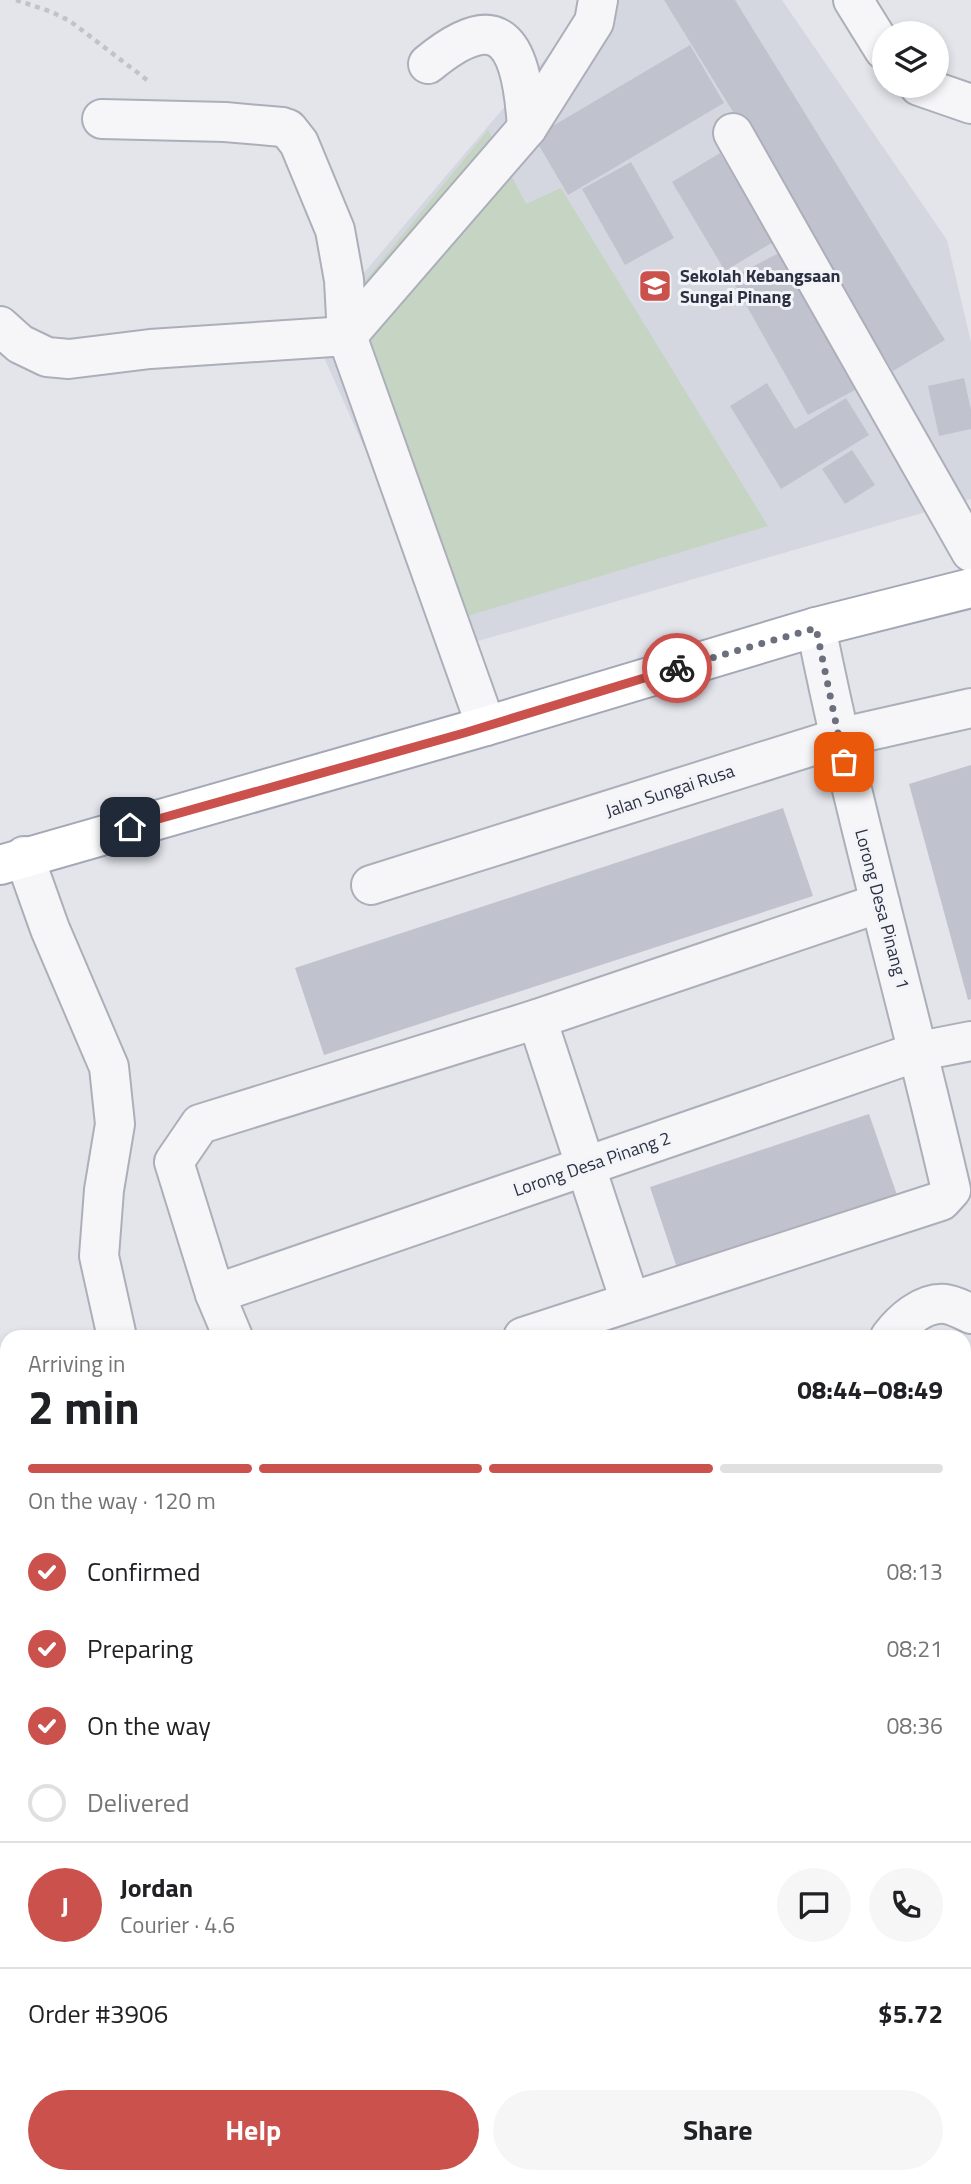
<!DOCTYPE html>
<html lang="en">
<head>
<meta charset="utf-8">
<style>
  :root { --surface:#fff; --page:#f6f6f6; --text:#202124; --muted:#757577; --line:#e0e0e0; --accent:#cb514d }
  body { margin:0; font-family:"Titillium Web",sans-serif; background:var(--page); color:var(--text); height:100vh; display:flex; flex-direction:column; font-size:26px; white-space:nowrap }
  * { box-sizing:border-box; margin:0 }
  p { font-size:23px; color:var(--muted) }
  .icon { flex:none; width:38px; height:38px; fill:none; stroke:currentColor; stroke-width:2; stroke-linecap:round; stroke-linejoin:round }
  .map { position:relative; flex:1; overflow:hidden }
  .drawer { position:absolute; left:0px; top:1330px; width:971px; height:854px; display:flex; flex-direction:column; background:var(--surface); border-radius:21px 21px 0 0; box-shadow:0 4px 10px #0003 }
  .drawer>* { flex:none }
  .tools { position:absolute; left:872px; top:21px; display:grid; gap:14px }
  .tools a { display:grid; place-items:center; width:77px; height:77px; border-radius:50%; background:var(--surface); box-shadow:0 4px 10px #0003; font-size:35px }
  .pin { position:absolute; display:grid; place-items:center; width:60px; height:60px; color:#fff; margin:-30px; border-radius:14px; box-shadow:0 4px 10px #0006 }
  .courier { position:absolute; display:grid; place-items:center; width:70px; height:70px; margin:-35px; border:5px solid #cb514d; border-radius:50%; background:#fff; color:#222; box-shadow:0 2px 9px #0007 }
  .overview em { font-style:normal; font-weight:700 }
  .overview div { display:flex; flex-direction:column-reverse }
  .overview { display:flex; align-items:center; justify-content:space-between; height:119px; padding:0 28px }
  h1 { font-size:46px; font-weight:700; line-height:52px }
  .bar { display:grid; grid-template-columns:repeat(4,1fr); gap:10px 7px; align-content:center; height:84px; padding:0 28px }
  .bar i { height:9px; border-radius:5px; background:var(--line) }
  .bar .current { background:var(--accent) }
  .bar p { grid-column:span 4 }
  .line { display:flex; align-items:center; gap:18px; padding:0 28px; border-top:2px solid var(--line) }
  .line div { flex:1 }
  .round { display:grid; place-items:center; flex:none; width:74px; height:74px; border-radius:37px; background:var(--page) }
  ol { padding:0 28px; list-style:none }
  li { display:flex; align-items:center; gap:21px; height:77px }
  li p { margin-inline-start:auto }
  li .icon { padding:7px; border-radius:50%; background:var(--accent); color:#fff; stroke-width:4 }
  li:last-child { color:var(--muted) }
  li i { width:38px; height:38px; border:4px solid var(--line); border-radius:50% }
  .action { display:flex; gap:14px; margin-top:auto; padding:14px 28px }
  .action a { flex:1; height:80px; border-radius:42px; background:var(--accent); color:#fff; font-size:28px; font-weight:700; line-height:80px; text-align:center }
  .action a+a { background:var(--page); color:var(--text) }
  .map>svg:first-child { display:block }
  .built { fill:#d5d7e0 }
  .green { fill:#c6d4c4 }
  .building { fill:#c0c3cd }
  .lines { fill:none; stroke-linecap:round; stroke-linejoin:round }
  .minor-casing { stroke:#acafb9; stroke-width:42 }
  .major-casing { stroke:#a3a7b6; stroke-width:42 }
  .path { stroke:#c1c3ca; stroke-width:4.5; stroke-dasharray:5 5; stroke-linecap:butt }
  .minor { stroke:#f6f6f9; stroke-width:38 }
  .major { stroke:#fff; stroke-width:38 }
  .done { stroke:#6b6f7e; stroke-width:7; stroke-dasharray:0 12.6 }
  .route { stroke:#cb514d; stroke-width:9 }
  .labels { text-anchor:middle; stroke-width:6; stroke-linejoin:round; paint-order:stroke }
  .poi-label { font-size:18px; font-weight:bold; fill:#2b3043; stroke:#f3f4f8; text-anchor:start }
  .street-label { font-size:18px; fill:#2b3043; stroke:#f3f4f8 }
</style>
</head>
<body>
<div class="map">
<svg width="971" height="2184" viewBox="0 0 971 2184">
  <rect width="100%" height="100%" fill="#e3e5eb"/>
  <polygon class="built" points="595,0 782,0 947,240 971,342 971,499 454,648 313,333"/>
  <polygon class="green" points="488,130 526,204 561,188 768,526 454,620 325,330"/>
  <g class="building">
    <polygon points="664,0 735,0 945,340 893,371"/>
    <polygon points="690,45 724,103 568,195 534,137"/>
    <polygon points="720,153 773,242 725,271 672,182"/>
    <polygon points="631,162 674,238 625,265 582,189"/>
    <polygon points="779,253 855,390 808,415 731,278"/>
    <polygon points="964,378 971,410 971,429 939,436 928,386"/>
    <polygon points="767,383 795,429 846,398 869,435 781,489 730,406"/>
    <polygon points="852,450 875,485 845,504 822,469"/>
    <polygon points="971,765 971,999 968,1000 909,784"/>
    <polygon points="783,808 813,896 324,1055 295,968"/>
    <polygon points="869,1114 897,1195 677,1268 650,1187"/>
  </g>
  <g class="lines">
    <defs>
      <g id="minor">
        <polyline points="853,0 884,50"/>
        <path d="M428,64C505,0 522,50 527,128"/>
        <polyline points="919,86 971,104"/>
        <polyline points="102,119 225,122 282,127 288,129 299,143 335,230 344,280 347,336 486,726"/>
        <polyline points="733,133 971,552"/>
        <polyline points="0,326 20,344 47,357 69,359 150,349 347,336 527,128 594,22 598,0"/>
        <polyline points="24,856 50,929 109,1067 115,1124 104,1190 99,1256 117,1337"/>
        <polyline points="371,885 838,738 971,708"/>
        <polyline points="537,1019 630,1301"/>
        <polyline points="215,1294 920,1051 971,1041"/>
        <polyline points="233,1337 215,1294 174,1162 200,1124 537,1019 880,903"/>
        <path d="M523,1337L941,1201L951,1190C908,1002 854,817 816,627"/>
        <path d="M890,1337C902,1321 923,1302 945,1304C954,1305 963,1310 971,1314"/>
        <polyline points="0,1456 7,1463"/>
        <polyline points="0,1537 7,1529"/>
        <polyline points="0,1902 7,1899"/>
      </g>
      <polyline id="major" points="0,865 486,726 816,627 971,588"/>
    </defs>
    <use href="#minor" class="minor-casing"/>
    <use href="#major" class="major-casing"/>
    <polyline class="path" points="16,0 52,12 70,21 151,83"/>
    <use href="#minor" class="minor"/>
    <use href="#major" class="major"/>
  </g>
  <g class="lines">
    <polyline class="done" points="677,668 816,628 844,762"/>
    <polyline class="route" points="130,827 464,733 677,668"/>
  </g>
  <defs>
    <symbol id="school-square" viewBox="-11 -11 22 22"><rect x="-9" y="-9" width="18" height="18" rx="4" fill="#cb514d" stroke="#f3f4f8"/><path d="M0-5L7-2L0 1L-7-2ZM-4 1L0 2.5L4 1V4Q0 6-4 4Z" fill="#fff"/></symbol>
  </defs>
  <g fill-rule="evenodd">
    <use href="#school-square" x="636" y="267" width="38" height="38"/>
  </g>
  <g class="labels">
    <g class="poi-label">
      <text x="680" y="282">Sekolah Kebangsaan<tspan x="680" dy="21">Sungai Pinang</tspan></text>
    </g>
    <g class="street-label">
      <text transform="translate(670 791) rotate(-18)" y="6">Jalan Sungai Rusa</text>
      <text transform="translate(882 909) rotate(75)" y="6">Lorong Desa Pinang 1</text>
      <text transform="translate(592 1164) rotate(-19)" y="6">Lorong Desa Pinang 2</text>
    </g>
  </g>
</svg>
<div class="tools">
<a><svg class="icon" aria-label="layers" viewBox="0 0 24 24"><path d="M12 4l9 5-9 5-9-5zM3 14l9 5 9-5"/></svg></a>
</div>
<div class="pin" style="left:844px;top:762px;background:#ea580c"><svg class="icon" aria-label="bag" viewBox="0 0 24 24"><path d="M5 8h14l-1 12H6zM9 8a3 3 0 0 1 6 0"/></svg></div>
<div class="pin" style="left:130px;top:827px;background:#1f2937"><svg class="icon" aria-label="home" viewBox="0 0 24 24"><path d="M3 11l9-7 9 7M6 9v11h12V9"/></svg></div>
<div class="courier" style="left:677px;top:668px"><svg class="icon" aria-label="bike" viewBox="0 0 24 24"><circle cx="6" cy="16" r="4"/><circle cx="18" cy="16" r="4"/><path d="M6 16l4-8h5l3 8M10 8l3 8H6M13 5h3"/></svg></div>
<section class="drawer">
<div class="overview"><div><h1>2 min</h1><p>Arriving in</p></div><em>08:44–08:49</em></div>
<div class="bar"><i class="current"></i><i class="current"></i><i class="current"></i><i></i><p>On the way · 120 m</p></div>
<ol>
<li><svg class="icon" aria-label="check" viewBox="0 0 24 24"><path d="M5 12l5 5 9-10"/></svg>Confirmed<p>08:13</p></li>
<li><svg class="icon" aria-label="check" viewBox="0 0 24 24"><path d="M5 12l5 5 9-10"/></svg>Preparing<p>08:21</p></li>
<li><svg class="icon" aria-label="check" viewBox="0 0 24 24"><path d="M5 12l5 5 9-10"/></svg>On the way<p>08:36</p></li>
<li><i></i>Delivered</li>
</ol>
<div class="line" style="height:126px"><b class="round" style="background:var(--accent);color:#fff">J</b><div><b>Jordan</b><p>Courier · 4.6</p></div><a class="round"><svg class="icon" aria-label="chat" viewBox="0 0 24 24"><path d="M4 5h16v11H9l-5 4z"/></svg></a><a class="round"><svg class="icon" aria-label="phone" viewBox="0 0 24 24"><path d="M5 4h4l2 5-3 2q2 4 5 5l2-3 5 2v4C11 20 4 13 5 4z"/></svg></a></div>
<div class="line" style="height:91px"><div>Order #3906</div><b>$5.72</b></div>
<div class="action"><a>Help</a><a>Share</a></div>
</section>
</div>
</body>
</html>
